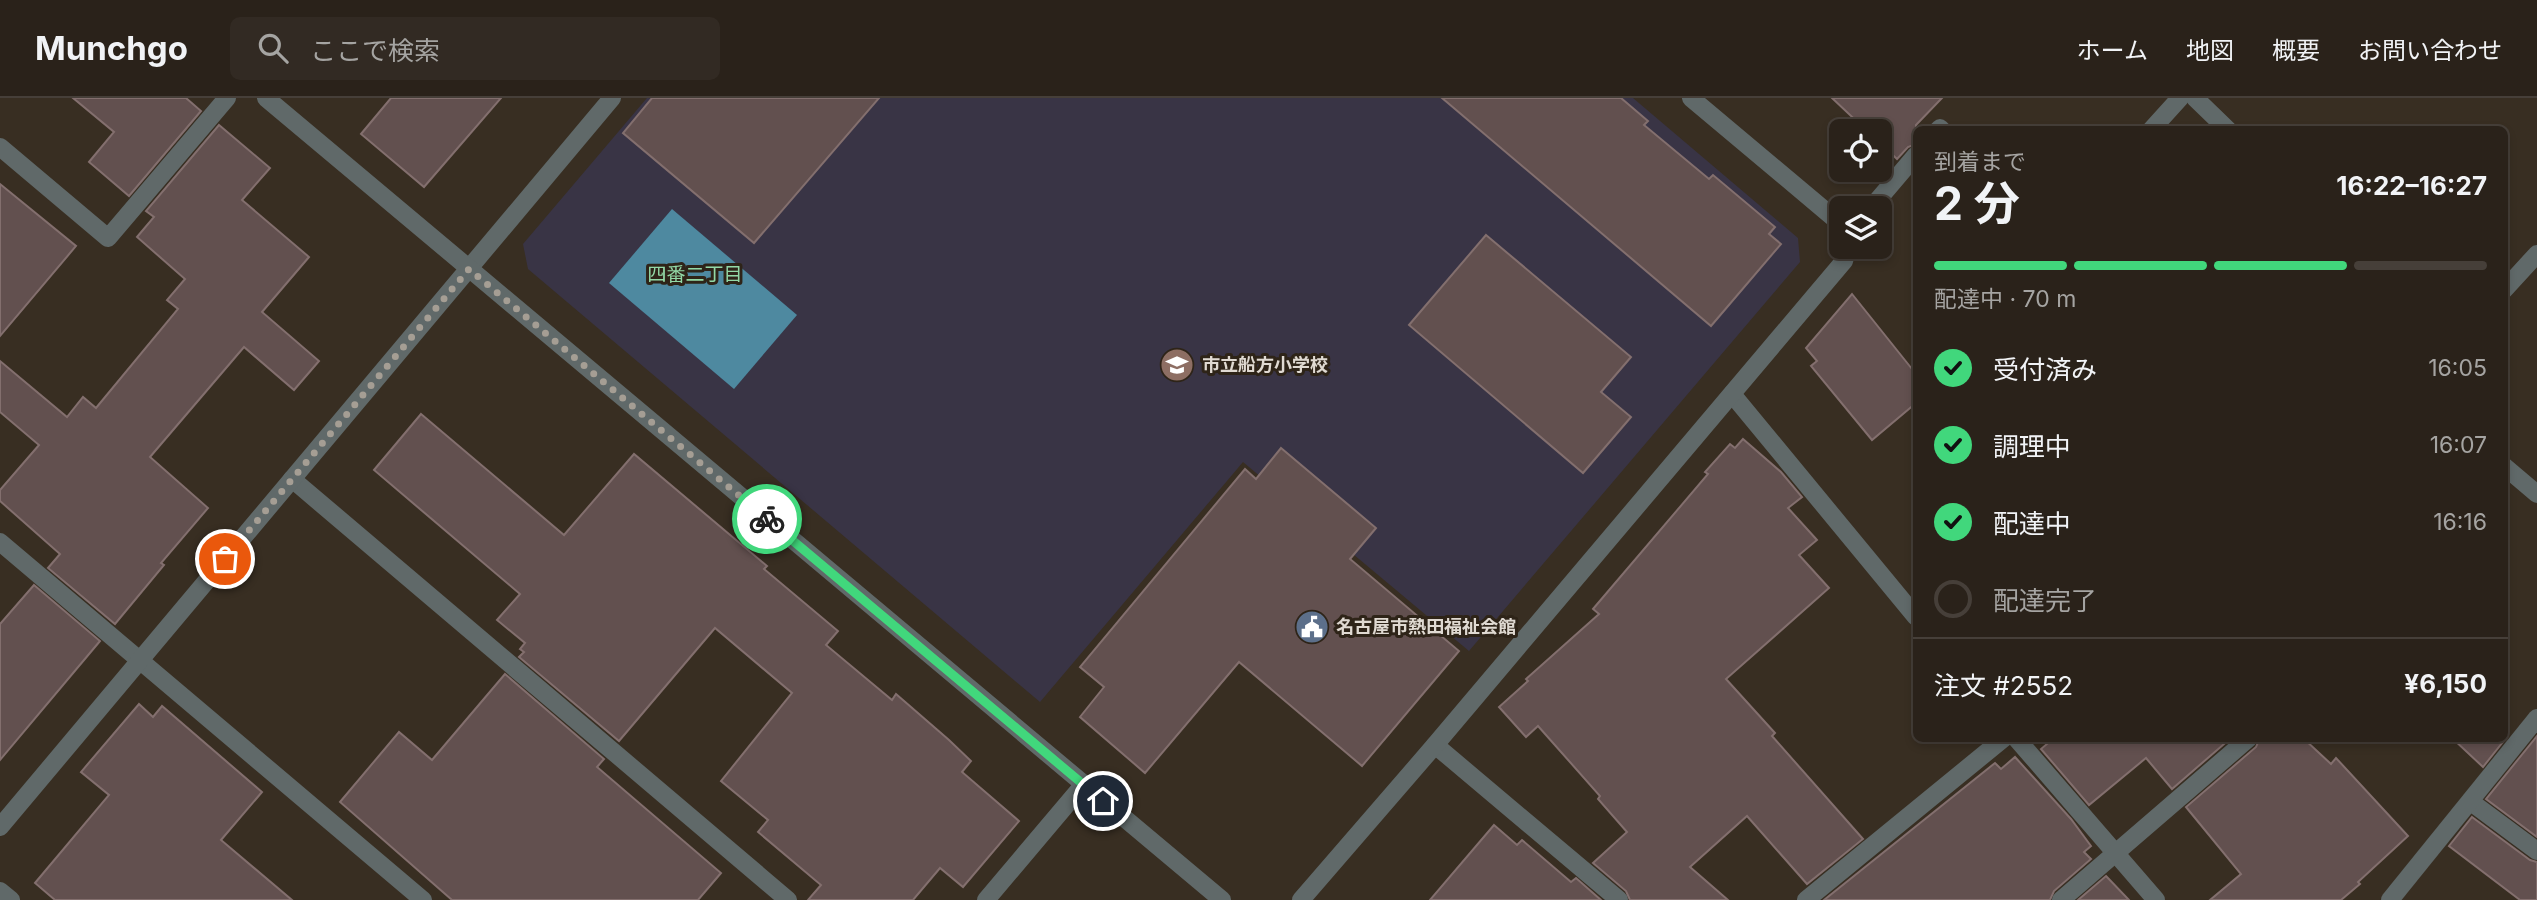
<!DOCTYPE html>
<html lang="ja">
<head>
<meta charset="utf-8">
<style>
  :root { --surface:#2a221a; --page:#322a23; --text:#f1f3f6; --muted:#a5a4a2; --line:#463f39; --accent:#41d77c }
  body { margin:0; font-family:Inter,"Noto Sans JP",sans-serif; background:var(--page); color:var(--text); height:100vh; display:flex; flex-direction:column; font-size:26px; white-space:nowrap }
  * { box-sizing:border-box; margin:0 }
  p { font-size:23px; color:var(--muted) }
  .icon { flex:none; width:38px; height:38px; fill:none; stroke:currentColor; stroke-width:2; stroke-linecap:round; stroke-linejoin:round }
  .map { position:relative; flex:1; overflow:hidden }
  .sheet { position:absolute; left:1913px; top:28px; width:595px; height:616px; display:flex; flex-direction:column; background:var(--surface); border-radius:10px; box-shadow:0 4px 10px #0003,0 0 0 2px var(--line) }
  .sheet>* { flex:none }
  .buttons { position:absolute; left:1829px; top:21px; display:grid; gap:14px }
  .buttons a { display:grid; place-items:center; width:63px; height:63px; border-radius:10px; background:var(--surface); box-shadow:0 4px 10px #0003,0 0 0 2px var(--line); font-size:35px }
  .pin { position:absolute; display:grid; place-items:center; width:60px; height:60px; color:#fff; margin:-30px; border:4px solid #fff; border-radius:50%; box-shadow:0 2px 7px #0007 }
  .courier { position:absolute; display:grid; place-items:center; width:70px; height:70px; margin:-35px; border:5px solid #41d77c; border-radius:50%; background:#fff; color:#222; box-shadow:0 2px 9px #0007 }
  .head em { font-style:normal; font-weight:700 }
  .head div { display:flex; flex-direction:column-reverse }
  .head { display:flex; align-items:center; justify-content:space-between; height:119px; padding:0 21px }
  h1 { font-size:46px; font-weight:700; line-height:52px }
  .bar { display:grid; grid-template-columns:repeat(4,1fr); gap:10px 7px; align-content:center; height:84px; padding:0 21px }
  .bar i { height:9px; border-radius:5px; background:var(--line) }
  .bar .on { background:var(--accent) }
  .bar p { grid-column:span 4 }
  .line { display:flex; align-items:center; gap:18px; padding:0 21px; border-top:2px solid var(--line) }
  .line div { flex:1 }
  ol { padding:0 21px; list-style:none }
  li { display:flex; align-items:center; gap:21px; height:77px }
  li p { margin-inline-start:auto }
  li .icon { padding:7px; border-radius:50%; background:var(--accent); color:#111; stroke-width:4 }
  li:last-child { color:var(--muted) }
  li i { width:38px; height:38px; border:4px solid var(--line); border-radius:50% }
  header { display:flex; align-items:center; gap:42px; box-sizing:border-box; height:98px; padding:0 35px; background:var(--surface); border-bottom:2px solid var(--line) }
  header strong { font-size:33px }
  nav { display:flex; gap:38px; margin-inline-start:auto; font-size:24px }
  .search { width:490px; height:63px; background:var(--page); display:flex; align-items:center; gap:18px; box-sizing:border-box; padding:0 24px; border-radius:10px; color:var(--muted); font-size:26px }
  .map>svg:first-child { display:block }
  .education { fill:#393445 }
  .water { fill:#4e89a0 }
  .building { fill:#62504f; stroke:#836f6e; stroke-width:2 }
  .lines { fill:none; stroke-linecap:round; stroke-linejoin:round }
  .service { stroke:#606969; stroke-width:18 }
  .minor { stroke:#606969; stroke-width:18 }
  .tertiary { stroke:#606969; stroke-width:18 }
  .done { stroke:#a59e94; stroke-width:7; stroke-dasharray:0 12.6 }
  .route { stroke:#41d77c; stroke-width:9 }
  .labels { text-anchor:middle; stroke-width:6; stroke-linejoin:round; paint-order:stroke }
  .poi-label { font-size:18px; font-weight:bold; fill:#e0dad2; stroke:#2e2418; text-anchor:start }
  .neighbourhood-label { font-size:19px; fill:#93d9a6; stroke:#2e2418 }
</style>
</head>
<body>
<header>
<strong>Munchgo</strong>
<div class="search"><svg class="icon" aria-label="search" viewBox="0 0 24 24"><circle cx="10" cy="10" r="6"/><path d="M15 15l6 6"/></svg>ここで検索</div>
<nav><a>ホーム</a><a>地図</a><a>概要</a><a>お問い合わせ</a></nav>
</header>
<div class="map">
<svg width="2537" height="802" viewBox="0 0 2537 802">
  <rect width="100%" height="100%" fill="#382e22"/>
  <polygon class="education" points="647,0 1633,0 1798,140 1800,164 1469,553 1243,364 1040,604 528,171 523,146"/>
  <polygon class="water" points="672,111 797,217 734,291 609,185"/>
  <g class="building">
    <polygon points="73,0 186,0 201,13 129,98 89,64 114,34"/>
    <polygon points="391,0 501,0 424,89 361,36"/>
    <polygon points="652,0 879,0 754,145 623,35"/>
    <polygon points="1442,0 1621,0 1648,23 1644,27 1709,81 1713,77 1775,129 1769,136 1781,146 1711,228"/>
    <polygon points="1832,0 1942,0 1916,27 1916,46 1908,49 1897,61 1880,45 1880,33 1867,33"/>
    <polygon points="219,27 270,70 242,102 309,159 262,214 319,263 294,292 244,249 150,359 208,410 161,465 164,467 115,526 48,470 60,456 0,403 0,392 39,347 0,314 0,263 67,319 83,299 96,310 178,211 167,202 185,181 137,139 154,119 146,113"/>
    <polygon points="0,86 76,148 0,238"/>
    <polygon points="1486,137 1631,259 1601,294 1631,319 1583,375 1409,227"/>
    <polygon points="1852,196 1916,276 1916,305 1872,342 1811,268 1817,263 1806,250"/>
    <polygon points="421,316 564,437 634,356 767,468 764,471 838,533 826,547 892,602 896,596 949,642 971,663 962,674 1019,723 963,789 940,770 913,802 808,802 821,787 758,734 768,722 721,683 792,595 715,530 619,643 519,559 524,554 520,551 525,545 497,522 520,496 374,372"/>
    <polygon points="1743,341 1781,374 1802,399 1788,410 1817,442 1799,457 1829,490 1726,581 1775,635 1772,638 1863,741 1807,786 1747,718 1690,769 1728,802 1630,802 1626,793 1593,765 1627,734 1598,701 1600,698 1538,628 1526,639 1499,609 1528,583 1526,581 1599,516 1593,511 1708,376 1705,374 1730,346 1735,350"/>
    <polygon points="1281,350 1376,430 1350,461 1459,553 1362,668 1239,564 1145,675 1080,619 1104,589 1080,569 1245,371 1256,381"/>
    <polygon points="34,487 100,543 0,662 0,526"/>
    <polygon points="505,576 604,661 597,669 721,775 698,802 452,802 340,704 399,634 432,662"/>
    <polygon points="139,606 153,619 162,608 262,694 221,742 292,802 55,802 35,785 109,697 81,674"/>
    <polygon points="2537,638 2537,739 2486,701"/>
    <polygon points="2054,640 2231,640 2172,691 2146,660 2089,707 2041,651"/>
    <polygon points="2260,640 2303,640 2331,666 2336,660 2408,738 2358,784 2360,786 2341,802 2210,802 2241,776 2186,709 2256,649"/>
    <polygon points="2452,640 2506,640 2483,669"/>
    <polygon points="2015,659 2071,721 2091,748 2084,754 2091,761 2054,793 2050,802 1824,802 1995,665 2001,671"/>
    <polygon points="2472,719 2530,762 2537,764 2537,802 2520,802 2449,748"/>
    <polygon points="1494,727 1517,747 1522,742 1571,784 1576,780 1601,802 1430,802"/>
    <polygon points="2106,778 2129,802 2078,802"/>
  </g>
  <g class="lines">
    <g class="service">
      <polyline points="2195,0 2228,32"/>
      <polyline points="1938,32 1940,30 1942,32"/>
      <polyline points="2151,32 2180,0"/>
      <polyline points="1871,110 1916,57"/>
      <polyline points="1732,296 1916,519"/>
      <polyline points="2016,640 2156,802"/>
      <polyline points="2471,704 2537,753"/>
      <polyline points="1806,802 2004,640"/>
      <polyline points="2390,802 2537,620"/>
    </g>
    <g class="minor">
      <polyline points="1691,0 1841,126"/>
      <polyline points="0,49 108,140 227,0"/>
      <polyline points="2504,192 2537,156"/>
      <polyline points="2504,368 2537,396"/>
      <polyline points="292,381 788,802"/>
      <polyline points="0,444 423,802"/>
      <polyline points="1435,647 1619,802"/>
      <polyline points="0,729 612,0"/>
      <polyline points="1301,802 1435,647 1844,163 1848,149"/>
      <polyline points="2061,802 2249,640"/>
    </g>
    <g class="tertiary">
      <polyline points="266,0 1222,802"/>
      <polyline points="0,793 11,802"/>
      <polyline points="986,802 1084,686"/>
    </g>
  </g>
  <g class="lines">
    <polyline class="done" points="225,461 469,171 767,421"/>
    <polyline class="route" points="767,421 1103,703"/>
  </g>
  <defs>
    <symbol id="school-disc" viewBox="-11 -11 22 22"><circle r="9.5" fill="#8d6e63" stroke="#2e2418"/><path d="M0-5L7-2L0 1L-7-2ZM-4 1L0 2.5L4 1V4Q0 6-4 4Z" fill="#fff"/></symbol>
    <symbol id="civic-disc" viewBox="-11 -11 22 22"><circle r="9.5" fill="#5c6f8a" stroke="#2e2418"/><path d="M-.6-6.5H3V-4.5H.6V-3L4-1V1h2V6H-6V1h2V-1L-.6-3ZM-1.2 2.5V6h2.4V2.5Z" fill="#fff"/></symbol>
  </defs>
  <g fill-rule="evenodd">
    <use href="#school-disc" x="1158" y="248" width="38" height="38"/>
    <use href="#civic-disc" x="1293" y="510" width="38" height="38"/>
  </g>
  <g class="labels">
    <g class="poi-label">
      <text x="1202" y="273">市立船方小学校</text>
      <text x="1336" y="535">名古屋市熱田福祉会館</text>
    </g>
    <g class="neighbourhood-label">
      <text x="695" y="183">四番二丁目</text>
    </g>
  </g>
</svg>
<div class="buttons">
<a><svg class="icon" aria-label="locate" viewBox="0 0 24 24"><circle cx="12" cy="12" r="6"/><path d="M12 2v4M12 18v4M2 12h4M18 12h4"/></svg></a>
<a><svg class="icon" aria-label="layers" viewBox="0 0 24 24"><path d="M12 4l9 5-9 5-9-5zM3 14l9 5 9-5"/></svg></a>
</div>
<div class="pin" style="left:225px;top:461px;background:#ea580c"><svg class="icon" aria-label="bag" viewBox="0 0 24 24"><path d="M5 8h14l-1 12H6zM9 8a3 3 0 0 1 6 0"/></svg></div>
<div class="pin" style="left:1103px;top:703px;background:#1f2937"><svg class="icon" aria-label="home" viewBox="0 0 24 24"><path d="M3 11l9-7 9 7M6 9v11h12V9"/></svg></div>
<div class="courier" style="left:767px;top:421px"><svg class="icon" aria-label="bike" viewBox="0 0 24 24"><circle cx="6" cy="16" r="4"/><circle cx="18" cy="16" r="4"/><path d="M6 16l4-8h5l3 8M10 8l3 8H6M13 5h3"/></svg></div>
<section class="sheet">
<div class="head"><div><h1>2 分</h1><p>到着まで</p></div><em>16:22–16:27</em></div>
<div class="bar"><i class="on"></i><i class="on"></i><i class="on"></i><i></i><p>配達中 · 70 m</p></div>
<ol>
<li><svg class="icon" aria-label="check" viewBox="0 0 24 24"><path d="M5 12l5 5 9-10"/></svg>受付済み<p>16:05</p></li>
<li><svg class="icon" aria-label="check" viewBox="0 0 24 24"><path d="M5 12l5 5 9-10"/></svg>調理中<p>16:07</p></li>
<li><svg class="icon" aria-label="check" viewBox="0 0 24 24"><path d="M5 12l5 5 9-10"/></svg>配達中<p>16:16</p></li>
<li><i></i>配達完了</li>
</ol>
<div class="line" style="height:91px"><div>注文 #2552</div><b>¥6,150</b></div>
</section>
</div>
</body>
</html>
